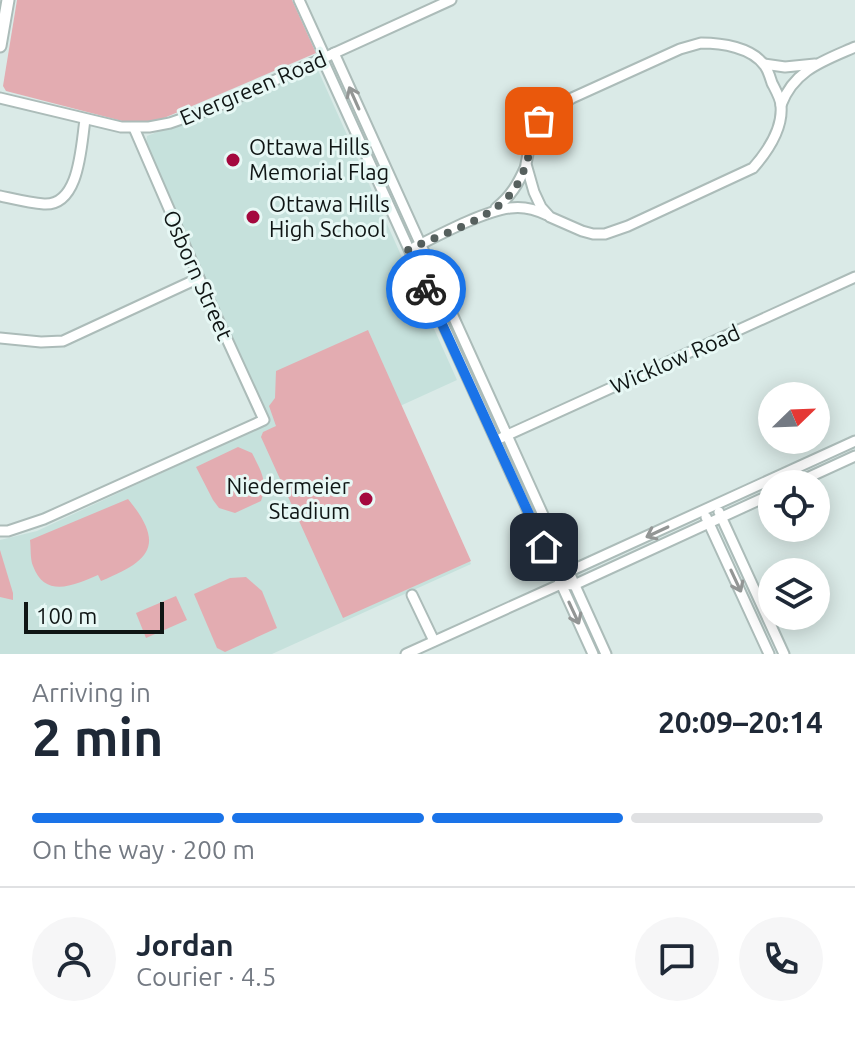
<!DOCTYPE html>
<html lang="en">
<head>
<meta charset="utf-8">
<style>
  :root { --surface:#fff; --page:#f6f6f7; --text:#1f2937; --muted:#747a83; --line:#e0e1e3; --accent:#1a73e8 }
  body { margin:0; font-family:Ubuntu,sans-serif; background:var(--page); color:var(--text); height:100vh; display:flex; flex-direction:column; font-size:30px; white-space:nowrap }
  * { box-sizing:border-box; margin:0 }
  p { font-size:26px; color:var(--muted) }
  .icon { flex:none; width:44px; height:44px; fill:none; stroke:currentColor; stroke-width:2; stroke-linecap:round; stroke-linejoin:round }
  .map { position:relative; height:654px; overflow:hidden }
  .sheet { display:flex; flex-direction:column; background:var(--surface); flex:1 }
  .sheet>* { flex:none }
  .needle { width:52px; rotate:67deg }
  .buttons { position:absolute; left:758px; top:382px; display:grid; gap:16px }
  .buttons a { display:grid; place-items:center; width:72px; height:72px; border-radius:50%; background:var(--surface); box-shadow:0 4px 20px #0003; font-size:40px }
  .scale { position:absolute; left:24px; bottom:20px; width:140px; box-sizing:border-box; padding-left:8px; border:4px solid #0f1514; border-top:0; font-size:22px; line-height:28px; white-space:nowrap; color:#0f1514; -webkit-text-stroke:6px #e7f8f5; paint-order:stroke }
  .pin { position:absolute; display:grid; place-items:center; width:68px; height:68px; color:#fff; margin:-34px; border-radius:16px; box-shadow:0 4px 12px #0006 }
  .courier { position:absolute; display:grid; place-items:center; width:80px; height:80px; margin:-40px; border:6px solid #1a73e8; border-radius:50%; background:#fff; color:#222; box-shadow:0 2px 10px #0007 }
  .summary em { font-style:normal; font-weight:700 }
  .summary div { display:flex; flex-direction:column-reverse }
  .summary { display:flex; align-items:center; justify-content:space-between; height:136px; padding:0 32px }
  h1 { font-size:52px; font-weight:700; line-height:60px }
  .bar { display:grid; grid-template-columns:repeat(4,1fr); gap:12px 8px; align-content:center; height:96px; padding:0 32px }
  .bar i { height:10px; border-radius:6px; background:var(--line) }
  .bar .on { background:var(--accent) }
  .bar p { grid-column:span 4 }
  .line { display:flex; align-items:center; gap:20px; padding:0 32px; border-top:2px solid var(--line) }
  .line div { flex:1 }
  .round { display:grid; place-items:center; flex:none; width:84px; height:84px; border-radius:42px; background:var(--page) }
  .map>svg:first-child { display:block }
  .built { fill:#c6e1dc }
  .green { fill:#e3acb1 }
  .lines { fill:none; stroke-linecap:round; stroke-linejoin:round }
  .minor-casing { stroke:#acbcb9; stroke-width:13 }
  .tertiary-casing { stroke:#acbcb9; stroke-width:15 }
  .minor { stroke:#fff; stroke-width:9 }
  .tertiary { stroke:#fff; stroke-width:11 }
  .oneway { stroke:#939695 }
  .done { stroke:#56605e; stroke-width:8; stroke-dasharray:0 14.4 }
  .route { stroke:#1a73e8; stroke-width:10 }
  .poi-dot { fill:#a4083e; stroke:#e7f8f5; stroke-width:3 }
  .labels { text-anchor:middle; stroke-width:6; stroke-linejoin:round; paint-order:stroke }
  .street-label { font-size:22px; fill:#0f1514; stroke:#e7f8f5 }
  .poi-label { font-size:22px; fill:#0f1514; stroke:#e7f8f5; text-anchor:start }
</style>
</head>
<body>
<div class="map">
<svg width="855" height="654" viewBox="0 0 855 654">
  <rect width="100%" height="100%" fill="#daeae7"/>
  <polygon class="built" points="317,68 457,380 400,406 471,564 272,654 0,654 0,540 37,531 264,425 265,419 146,143 147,136"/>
  <g class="green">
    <polygon points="17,0 292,0 316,53 157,121 126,122 6,91 3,86"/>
    <polygon points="368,330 471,561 343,618 261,437 263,432 276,426 269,406 275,398 276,371"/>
    <path d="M238,447L252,453C261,471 268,481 261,501L235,513L219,508L213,500L196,467Z"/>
    <path d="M128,499C166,545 150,561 101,581L98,575C75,585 45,599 33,566C30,559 31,548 30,540Z"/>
    <polygon points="0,550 13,593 13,600 0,597"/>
    <polygon points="246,577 262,591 277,628 225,652 217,648 194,594 230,578"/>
    <polygon points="176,596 187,620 146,638 136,613"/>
  </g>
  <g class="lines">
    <defs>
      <g id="minor">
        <polyline points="299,0 325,57"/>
        <path d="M701,43C721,43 752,47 765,66C768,70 770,77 772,83C775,89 781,99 781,106C783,129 767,152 753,168L628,226L605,234H593L582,231L550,217L541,207L534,192L526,164L529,149L539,121L572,98L680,49Z"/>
        <polyline points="334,53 606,654"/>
        <polyline points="322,58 593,654"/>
        <polyline points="764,64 785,67 815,64"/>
        <polyline points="0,98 121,127 149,127 170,123 216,107 451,0"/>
        <path d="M781,105C794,70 823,61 855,47"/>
        <path d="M0,196C14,199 30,203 44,204C80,206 81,145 85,120"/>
        <path d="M496,208C511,196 518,184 526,166"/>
        <path d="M415,247C439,235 484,211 510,208C523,206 535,209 547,215"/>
        <polyline points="0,338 41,342 63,341 199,278"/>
        <polyline points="501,438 855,277"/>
        <polyline points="794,484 855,456"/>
        <polyline points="719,512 784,654"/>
        <polyline points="706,517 769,654"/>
        <polyline points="0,531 8,531 44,519 264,420 199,278 134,128"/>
        <polyline points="565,577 568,572 855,441"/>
        <polyline points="412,595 434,641"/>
        <polyline points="406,654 561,584 574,585 772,494"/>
      </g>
      <polyline id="tertiary" points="0,46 8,0"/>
    </defs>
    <use href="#minor" class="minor-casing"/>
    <use href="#tertiary" class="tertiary-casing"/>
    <use href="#minor" class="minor"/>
    <use href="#tertiary" class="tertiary"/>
  </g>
  <defs><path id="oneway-shaft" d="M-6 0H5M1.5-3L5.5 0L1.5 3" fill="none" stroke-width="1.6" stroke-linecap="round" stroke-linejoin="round" transform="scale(2)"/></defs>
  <g class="oneway">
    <use href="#oneway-shaft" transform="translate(354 98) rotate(-114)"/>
    <use href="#oneway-shaft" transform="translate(657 532) rotate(155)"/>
    <use href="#oneway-shaft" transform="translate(736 581) rotate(65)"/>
    <use href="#oneway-shaft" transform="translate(574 613) rotate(65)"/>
  </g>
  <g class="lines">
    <path class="done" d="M426,289L408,250C443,232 501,219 519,181C529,162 531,141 539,121"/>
    <polyline class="route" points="426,289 544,547"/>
  </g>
  <g class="poi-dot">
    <circle cx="233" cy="160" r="8"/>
    <circle cx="253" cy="217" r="8"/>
    <circle cx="366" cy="499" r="8"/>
  </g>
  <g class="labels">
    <g class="street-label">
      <text transform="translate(253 88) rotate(-23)" y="8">Evergreen Road</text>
      <text transform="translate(198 275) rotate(66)" y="8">Osborn Street</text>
      <text transform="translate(675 359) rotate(-24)" y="8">Wicklow Road</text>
    </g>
    <g class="poi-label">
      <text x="249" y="155">Ottawa Hills<tspan x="249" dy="25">Memorial Flag</tspan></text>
      <text x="269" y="212">Ottawa Hills<tspan x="269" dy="25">High School</tspan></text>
      <text x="350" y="494" text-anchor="end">Niedermeier<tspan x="350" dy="25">Stadium</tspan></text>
    </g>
  </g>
</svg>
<div class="buttons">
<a><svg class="needle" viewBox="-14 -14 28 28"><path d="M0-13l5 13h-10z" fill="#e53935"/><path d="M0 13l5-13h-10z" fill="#747a83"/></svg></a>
<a><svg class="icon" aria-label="locate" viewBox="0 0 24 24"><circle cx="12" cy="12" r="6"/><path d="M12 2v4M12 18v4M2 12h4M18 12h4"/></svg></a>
<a><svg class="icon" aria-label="layers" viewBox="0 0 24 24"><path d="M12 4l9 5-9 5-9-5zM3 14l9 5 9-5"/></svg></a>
</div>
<div class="scale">100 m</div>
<div class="pin" style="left:539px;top:121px;background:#ea580c"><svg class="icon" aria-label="bag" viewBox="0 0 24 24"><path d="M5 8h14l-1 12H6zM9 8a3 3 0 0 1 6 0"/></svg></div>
<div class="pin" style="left:544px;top:547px;background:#1f2937"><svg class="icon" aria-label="home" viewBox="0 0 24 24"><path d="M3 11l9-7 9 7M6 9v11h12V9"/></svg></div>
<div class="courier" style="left:426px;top:289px"><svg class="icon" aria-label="bike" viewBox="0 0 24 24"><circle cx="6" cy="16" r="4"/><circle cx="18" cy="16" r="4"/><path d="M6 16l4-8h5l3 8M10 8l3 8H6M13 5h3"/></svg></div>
</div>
<section class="sheet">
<div class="summary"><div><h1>2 min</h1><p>Arriving in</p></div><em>20:09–20:14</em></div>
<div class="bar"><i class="on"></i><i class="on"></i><i class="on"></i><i></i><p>On the way · 200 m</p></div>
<div class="line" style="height:144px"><a class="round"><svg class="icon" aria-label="person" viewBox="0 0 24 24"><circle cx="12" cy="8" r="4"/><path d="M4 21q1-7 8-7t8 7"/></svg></a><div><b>Jordan</b><p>Courier · 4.5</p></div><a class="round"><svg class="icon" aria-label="chat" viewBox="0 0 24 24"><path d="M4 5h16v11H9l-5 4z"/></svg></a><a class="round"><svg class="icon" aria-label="phone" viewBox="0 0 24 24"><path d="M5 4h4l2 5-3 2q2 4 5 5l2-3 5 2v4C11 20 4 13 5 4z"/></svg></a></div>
</section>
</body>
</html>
